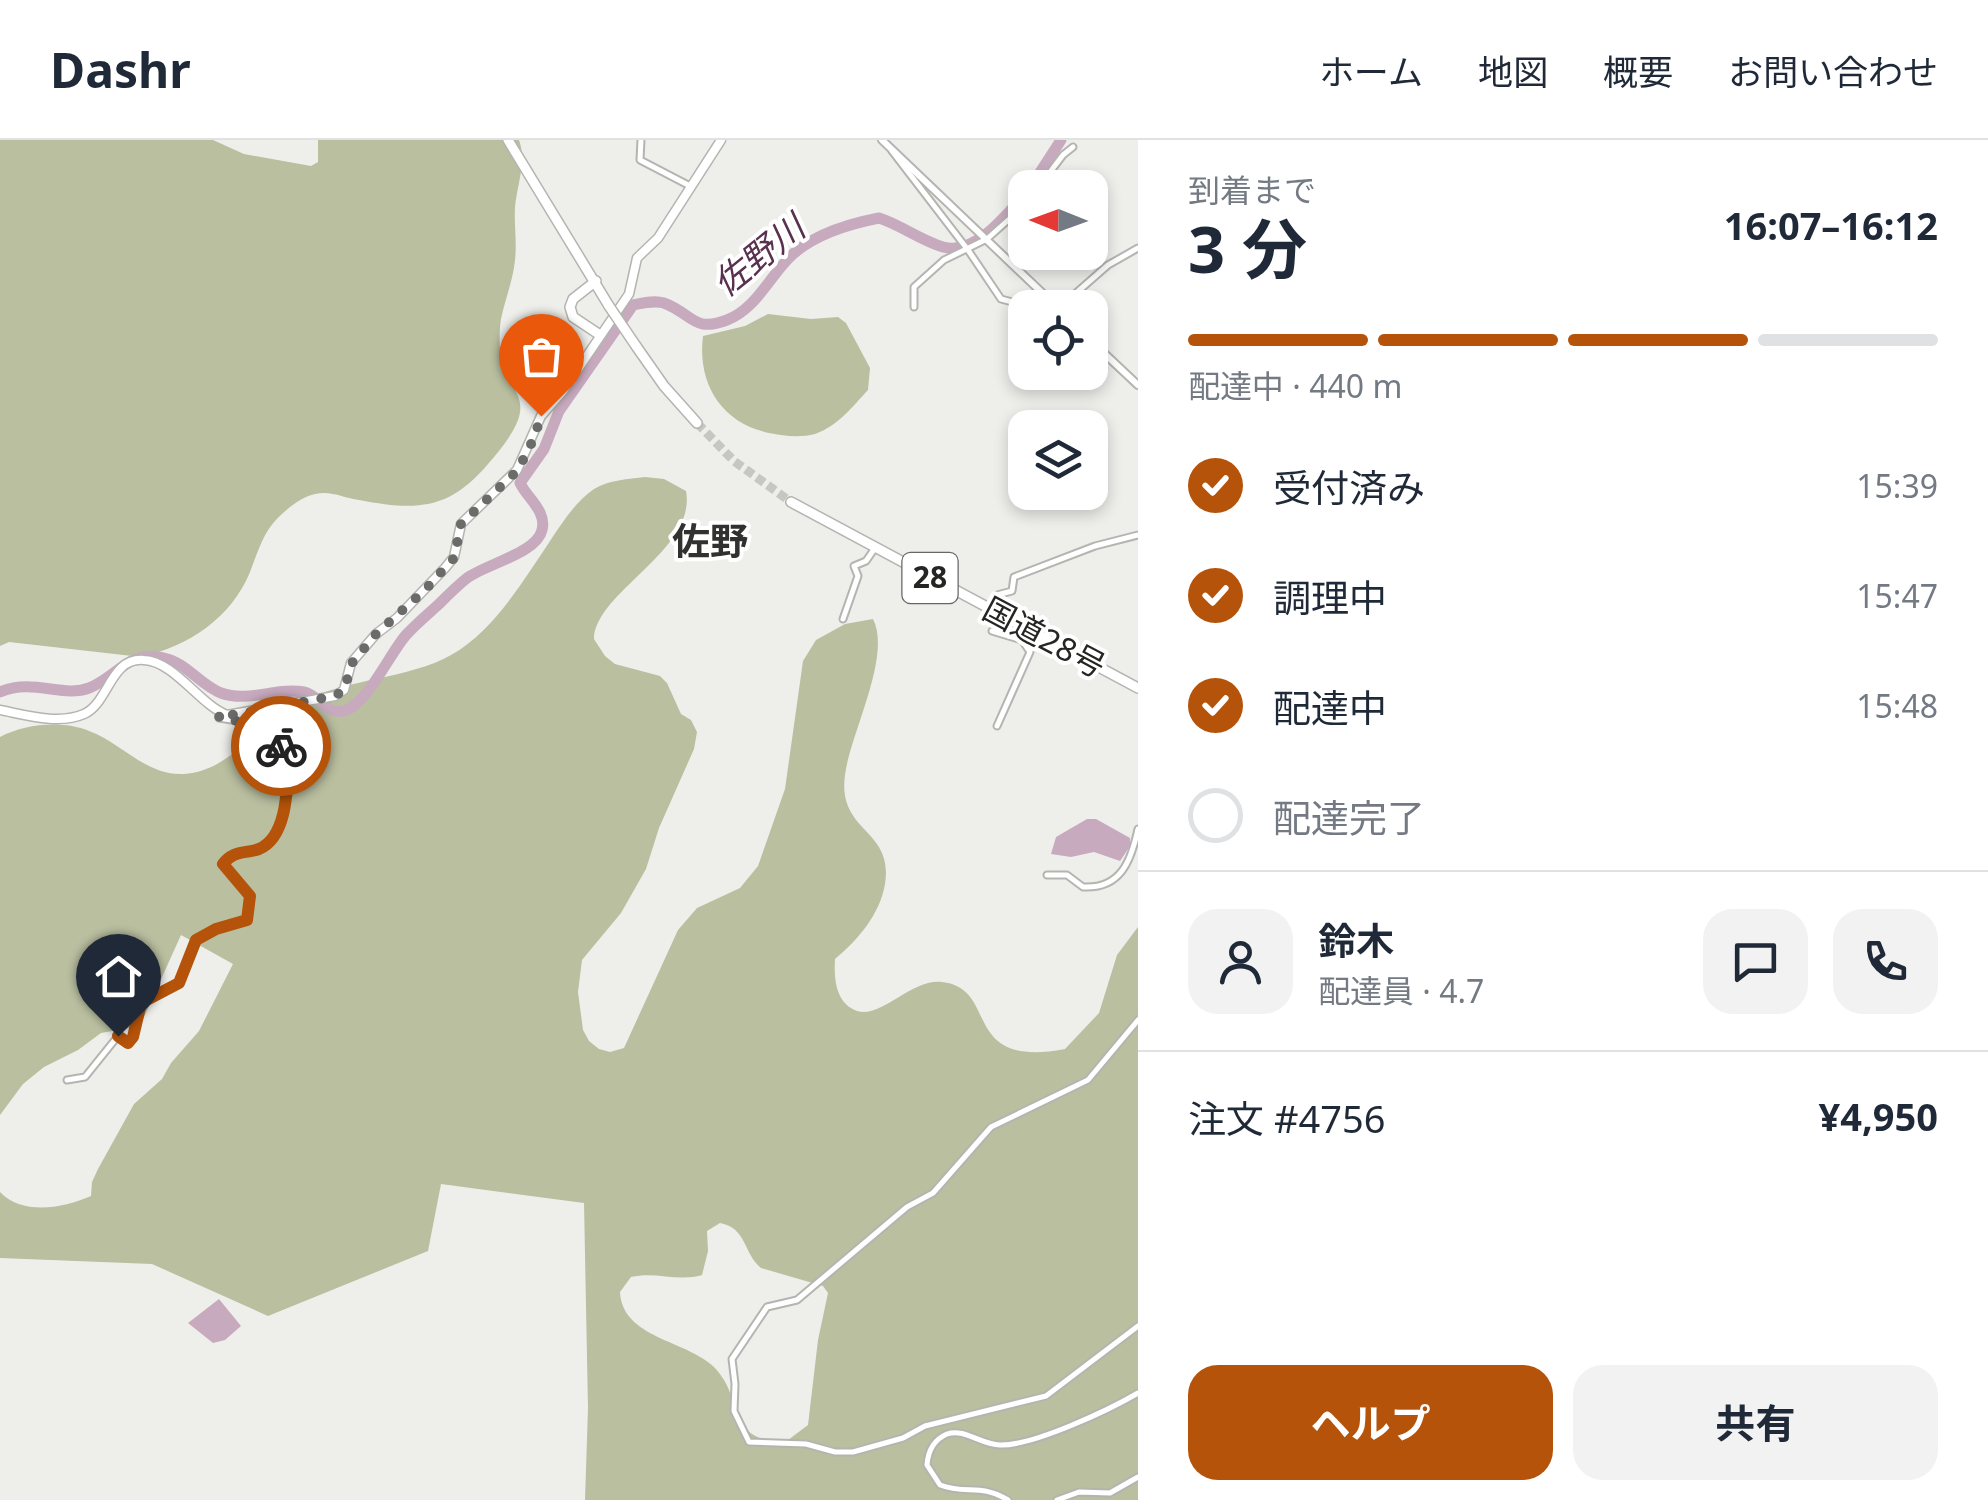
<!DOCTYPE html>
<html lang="ja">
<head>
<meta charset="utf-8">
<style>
  :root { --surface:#fff; --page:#f2f2f3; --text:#1f2937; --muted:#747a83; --line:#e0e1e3; --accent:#b45309 }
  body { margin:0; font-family:"Noto Sans","Noto Sans JP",sans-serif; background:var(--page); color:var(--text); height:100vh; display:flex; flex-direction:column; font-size:38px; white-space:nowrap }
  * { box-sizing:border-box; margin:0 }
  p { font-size:32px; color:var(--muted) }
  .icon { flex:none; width:55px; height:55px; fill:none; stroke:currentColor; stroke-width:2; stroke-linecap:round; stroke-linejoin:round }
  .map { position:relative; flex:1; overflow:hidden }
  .details { display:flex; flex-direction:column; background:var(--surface); width:850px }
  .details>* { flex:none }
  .needle { width:65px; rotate:271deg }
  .controls { position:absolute; left:1008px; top:30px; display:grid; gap:20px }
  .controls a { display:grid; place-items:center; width:100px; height:100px; border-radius:20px; background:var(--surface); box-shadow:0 5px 15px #0003; font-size:50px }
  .pin { position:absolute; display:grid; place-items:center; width:85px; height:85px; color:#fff; margin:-102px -42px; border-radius:50% 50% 50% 0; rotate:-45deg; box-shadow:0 0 10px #0007 }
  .pin .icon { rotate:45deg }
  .courier { position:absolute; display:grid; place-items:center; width:100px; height:100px; margin:-50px; border:8px solid #b45309; border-radius:50%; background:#fff; color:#222; box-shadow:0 2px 12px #0007 }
  .overview em { font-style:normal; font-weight:700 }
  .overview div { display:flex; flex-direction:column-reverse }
  .overview { display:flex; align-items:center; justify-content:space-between; height:170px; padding:0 50px }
  h1 { font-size:65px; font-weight:700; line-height:75px }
  .bar { display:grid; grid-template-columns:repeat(4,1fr); gap:15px 10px; align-content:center; height:120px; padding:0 50px }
  .bar i { height:12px; border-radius:8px; background:var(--line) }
  .bar .active { background:var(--accent) }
  .bar p { grid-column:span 4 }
  .line { display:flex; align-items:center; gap:25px; padding:0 50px; border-top:2px solid var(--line) }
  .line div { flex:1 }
  .round { display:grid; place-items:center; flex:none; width:105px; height:105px; border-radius:30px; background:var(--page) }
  ol { padding:0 50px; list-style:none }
  li { display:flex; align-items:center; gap:30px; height:110px }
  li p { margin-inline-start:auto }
  li .icon { padding:10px; border-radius:50%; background:var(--accent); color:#fff; stroke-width:4 }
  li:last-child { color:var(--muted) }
  li i { width:55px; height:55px; border:5px solid var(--line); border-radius:50% }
  .primary-button { display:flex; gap:20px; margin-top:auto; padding:20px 50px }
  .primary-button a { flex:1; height:115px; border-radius:30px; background:var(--accent); color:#fff; font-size:40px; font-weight:700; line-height:115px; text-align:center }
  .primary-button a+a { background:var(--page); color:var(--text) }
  header { display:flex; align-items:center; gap:60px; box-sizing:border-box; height:140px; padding:0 50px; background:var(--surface); border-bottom:2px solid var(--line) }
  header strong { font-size:48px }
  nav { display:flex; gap:55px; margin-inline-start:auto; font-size:35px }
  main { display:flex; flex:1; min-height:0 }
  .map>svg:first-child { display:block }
  .forest { fill:#babfa0; fill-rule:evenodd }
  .water { fill:#c8aabf }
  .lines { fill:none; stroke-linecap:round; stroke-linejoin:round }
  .river { stroke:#c8aabf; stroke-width:11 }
  .trunk-tunnel { stroke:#c6c7c3; stroke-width:9; stroke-dasharray:9 4.5; stroke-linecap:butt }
  .minor-casing { stroke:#b4b4b0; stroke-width:9 }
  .tertiary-casing { stroke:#b4b4b0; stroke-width:10 }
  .secondary-casing { stroke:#b4b4b0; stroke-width:11 }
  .trunk-casing { stroke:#b4b4b0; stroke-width:12 }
  .minor { stroke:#fff; stroke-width:5 }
  .tertiary { stroke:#fff; stroke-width:6 }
  .secondary { stroke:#fff; stroke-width:8 }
  .trunk { stroke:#fff; stroke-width:9 }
  .trunk-bridge-casing { stroke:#b4b4b0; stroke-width:12; stroke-linecap:butt }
  .trunk-bridge { stroke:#fff; stroke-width:9 }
  .done { stroke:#6b6c6a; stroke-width:10; stroke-dasharray:0 18 }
  .route { stroke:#b45309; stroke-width:12 }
  .labels { text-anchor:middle; stroke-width:8; stroke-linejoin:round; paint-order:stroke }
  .shield { fill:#fff; stroke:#666766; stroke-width:2.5 }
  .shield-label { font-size:30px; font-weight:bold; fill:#252624 }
  .street-label { font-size:32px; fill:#252624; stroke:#fff }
  .water-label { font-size:35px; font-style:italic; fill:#59304e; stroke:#fff }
  .quarter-label { font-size:38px; font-weight:bold; fill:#31322f; stroke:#fff }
</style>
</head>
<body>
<header>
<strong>Dashr</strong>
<nav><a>ホーム</a><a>地図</a><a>概要</a><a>お問い合わせ</a></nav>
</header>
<main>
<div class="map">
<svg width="1138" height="1360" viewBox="0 0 1138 1360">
  <rect width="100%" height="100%" fill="#eeefeb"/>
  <g class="forest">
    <path d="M0,0H213L244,14L311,26L318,22V0H519C527,21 517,45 515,67C514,85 517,102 515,120C513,141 505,159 501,179C499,192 499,211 502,224C508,245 527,256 518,280C512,296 499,311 488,324C449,370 417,371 359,360C344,358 331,350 315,354C304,356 292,365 283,373C264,389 259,409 250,432C231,478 189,506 141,517L9,502L0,506Z"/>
    <path d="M768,174L811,179L838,177L846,183L870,228L868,250C853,266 838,286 815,294C800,298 784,296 769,293C721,283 697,243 703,196L745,186Z"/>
    <path d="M645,337L664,339L686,351C697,410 595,452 594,499L605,516L615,524L660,536L667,543L681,574L691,580L697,592L694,609L659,688L646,729L621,773L582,820L578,852L583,890L589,901L599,909L610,912L624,908L678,790L697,768L740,748L758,726L785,649L803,521L816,500L845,484L873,479C892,516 850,594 845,635C837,693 894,688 885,744C880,774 858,800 835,819C834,836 835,858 851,868C876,886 909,838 942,842C1000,848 959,929 1065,909L1099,873L1117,815L1138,787V1360H585L588,1268L584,1063L441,1044L428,1111L268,1176L152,1124L0,1118V1052C23,1076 63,1068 91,1056L92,1042L98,1029L134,964L162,939L171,923L199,891L233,824L181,795L140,886L101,893L78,910L44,927L23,944L0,975V597C25,584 62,580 89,591C122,603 146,636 184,634C229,632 261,582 299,563C347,538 409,539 451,515C494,491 523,441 550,401C562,383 576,361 594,349C609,340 628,339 645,337ZM720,1083C747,1088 743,1113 761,1128L823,1146L828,1153L818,1200L808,1285L784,1303C723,1298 746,1260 714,1227C686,1200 622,1198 620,1152L631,1137C655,1131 678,1142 702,1135L708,1111L707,1091Z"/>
  </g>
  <g class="water">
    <polygon points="1087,679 1096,679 1130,698 1130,706 1120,721 1094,712 1071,717 1051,714 1056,697"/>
    <polygon points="219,1159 241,1186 225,1200 213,1203 188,1183"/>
  </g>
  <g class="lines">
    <g class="river">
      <polyline points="1030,48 1061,0"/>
      <path d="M0,552C33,538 63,558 89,548C117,537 129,509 164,518C187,523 200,545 221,553C249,563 277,547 304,552C319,555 325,575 344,571C367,565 390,513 406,495C416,484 428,474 439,464C448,455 457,446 467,438C486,424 537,413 542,390C547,371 527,358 520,343L544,309L559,271L633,165C643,163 655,160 664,163C693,174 693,193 727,180C754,170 768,140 787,120C809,96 848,84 879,78C901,85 920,100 943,107C975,116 1006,75 1025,54"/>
    </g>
    <polyline class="trunk-tunnel" points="697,283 734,321 791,362"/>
    <defs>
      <g id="minor">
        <polyline points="641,0 640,20 690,46"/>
        <polyline points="892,11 968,110 1001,159 1016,163 1038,161 1046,156"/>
        <polyline points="1038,48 1063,15 1073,7"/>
        <polyline points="914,167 914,147 944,120 987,99 1025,65"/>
        <polyline points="1059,168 1108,125 1138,108"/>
        <polyline points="990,467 997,455 1012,451 1014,437 1095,406 1138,395"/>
        <polyline points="843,479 858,436 854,426 866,421 875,408"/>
        <polyline points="992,491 1022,500 1030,512 997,586"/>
        <path d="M1047,735H1067L1083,747C1121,749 1131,721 1138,689"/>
        <polyline points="1138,880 1088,940 991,987 933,1053 907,1067 797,1160 767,1167 732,1219 735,1244 734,1271 749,1302 806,1304 835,1312 853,1312 903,1298 925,1286 1046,1256 1138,1186"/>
        <path d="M67,940L85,937L118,896L128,903L133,897L141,863L179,843L196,800L216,789L247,781L250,756L223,724C233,710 245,714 259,709C290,696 287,639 289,611L266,596L256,584L219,578L220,572"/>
        <path d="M1008,1360C980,1343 967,1355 940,1345L927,1325C928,1311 933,1300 947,1294C965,1288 981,1305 1000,1305C1033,1306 1109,1270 1138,1253"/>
        <polyline points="1057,1360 1079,1352 1110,1353 1138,1337"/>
      </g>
      <g id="tertiary">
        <polyline points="882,0 1058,168"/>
        <polyline points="1090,200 1138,245"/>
      </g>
      <path id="secondary" d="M0,570C26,575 59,585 84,574C109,563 110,517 144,520C174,521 200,565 227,575L335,556L344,550L351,523L376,494L397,478L445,428L454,417L461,384L517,330L541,276L563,251L629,154L637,118L658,98L721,0"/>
      <g id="trunk">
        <polyline points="508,0 609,166"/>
        <polyline points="596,141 573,159 570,167 573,177 600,195"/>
        <polyline points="636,206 664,246 697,283"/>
        <polyline points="791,362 1138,548"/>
      </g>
    </defs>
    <use href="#minor" class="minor-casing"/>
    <use href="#tertiary" class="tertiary-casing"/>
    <use href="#secondary" class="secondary-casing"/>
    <use href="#trunk" class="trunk-casing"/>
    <use href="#minor" class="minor"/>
    <use href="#tertiary" class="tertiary"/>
    <use href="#secondary" class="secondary"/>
    <use href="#trunk" class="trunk"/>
    <defs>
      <polyline id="trunk-bridge" points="609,166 636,206"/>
    </defs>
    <use href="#trunk-bridge" class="trunk-bridge-casing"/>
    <use href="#trunk-bridge" class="trunk-bridge"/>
  </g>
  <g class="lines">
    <polyline class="done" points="281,606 256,584 219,578 220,572 234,575 335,556 344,550 352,523 376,494 425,450 454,418 461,384 518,330 534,298 541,276"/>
    <path class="route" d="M118,896L128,903L133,897L141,863L179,843L196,800L216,789L247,780L250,756L223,724C233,710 245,714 259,709C290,696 287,639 289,612L281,606"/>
  </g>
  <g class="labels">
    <rect class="shield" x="902.5" y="413" width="55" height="50" rx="8"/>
    <g class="shield-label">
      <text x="930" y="448">28</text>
    </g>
    <g class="street-label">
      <text transform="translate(1044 498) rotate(28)" y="11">国道28号</text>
    </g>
    <g class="water-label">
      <text transform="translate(759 116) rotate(-39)" y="12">佐野川</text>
    </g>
    <g class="quarter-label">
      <text x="710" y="415">佐野</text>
    </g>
  </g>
</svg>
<div class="controls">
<a><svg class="needle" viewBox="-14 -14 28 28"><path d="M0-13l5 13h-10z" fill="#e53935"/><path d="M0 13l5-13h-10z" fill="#747a83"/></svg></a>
<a><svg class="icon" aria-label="locate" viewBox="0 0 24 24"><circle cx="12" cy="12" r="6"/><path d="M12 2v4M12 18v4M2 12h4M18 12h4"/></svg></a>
<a><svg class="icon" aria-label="layers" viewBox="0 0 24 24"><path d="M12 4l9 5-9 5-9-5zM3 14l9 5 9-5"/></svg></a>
</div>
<div class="pin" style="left:541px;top:276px;background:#ea580c"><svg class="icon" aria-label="bag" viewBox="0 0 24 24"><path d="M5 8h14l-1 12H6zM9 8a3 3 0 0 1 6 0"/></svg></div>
<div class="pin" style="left:118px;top:896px;background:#1f2937"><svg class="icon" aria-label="home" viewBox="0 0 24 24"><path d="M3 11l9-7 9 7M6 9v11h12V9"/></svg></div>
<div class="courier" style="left:281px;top:606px"><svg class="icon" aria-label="bike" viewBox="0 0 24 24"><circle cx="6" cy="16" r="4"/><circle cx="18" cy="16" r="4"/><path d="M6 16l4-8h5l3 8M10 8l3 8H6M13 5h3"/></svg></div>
</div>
<section class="details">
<div class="overview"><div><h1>3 分</h1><p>到着まで</p></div><em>16:07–16:12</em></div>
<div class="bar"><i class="active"></i><i class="active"></i><i class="active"></i><i></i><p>配達中 · 440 m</p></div>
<ol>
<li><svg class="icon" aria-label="check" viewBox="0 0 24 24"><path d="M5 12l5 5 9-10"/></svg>受付済み<p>15:39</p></li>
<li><svg class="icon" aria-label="check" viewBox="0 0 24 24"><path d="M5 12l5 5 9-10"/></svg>調理中<p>15:47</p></li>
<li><svg class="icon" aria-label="check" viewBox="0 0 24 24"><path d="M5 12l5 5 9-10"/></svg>配達中<p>15:48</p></li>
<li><i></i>配達完了</li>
</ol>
<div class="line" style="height:180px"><a class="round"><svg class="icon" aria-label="person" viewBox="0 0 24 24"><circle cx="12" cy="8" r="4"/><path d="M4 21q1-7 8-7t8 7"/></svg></a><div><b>鈴木</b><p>配達員 · 4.7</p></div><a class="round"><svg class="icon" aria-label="chat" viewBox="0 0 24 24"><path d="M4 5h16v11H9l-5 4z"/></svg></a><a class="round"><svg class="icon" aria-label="phone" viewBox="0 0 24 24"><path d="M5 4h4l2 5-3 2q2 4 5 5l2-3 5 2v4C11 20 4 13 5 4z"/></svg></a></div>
<div class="line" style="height:130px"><div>注文 #4756</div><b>¥4,950</b></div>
<div class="primary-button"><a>ヘルプ</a><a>共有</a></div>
</section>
</main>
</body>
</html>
